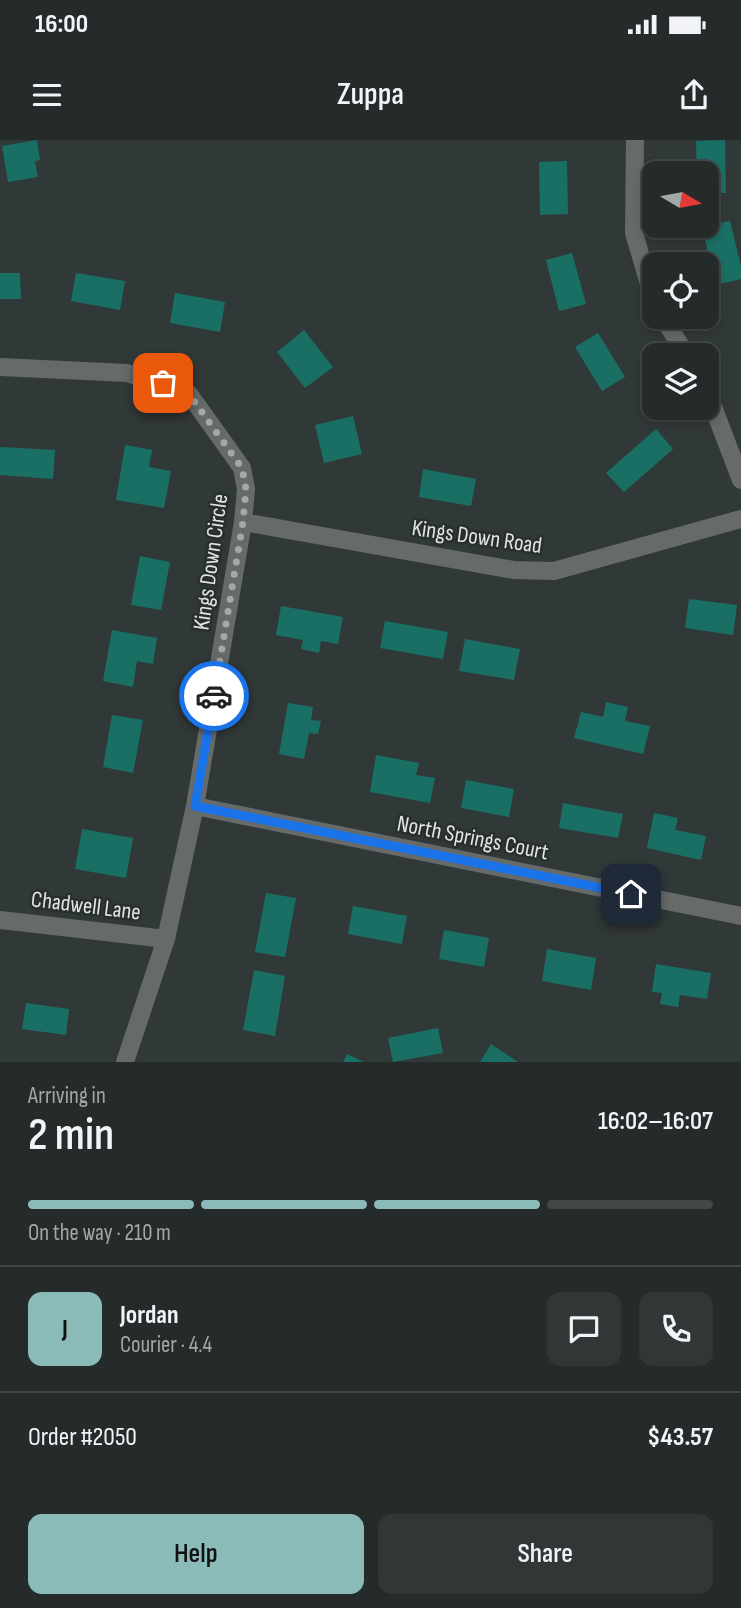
<!DOCTYPE html>
<html lang="en">
<head>
<meta charset="utf-8">
<style>
  :root { --surface:#252b2a; --page:#313736; --text:#f1f3f6; --muted:#a3a7a8; --line:#424747; --accent:#8bbbb9 }
  body { margin:0; font-family:"Sofia Sans Condensed",sans-serif; background:var(--page); color:var(--text); height:100vh; display:flex; flex-direction:column; font-size:26px; white-space:nowrap }
  * { box-sizing:border-box; margin:0 }
  p { font-size:23px; color:var(--muted) }
  .icon { flex:none; width:38px; height:38px; fill:none; stroke:currentColor; stroke-width:2; stroke-linecap:round; stroke-linejoin:round }
  .map { position:relative; height:922px; overflow:hidden }
  .side { display:flex; flex-direction:column; background:var(--surface); flex:1 }
  .side>* { flex:none }
  .needle { width:46px; rotate:100deg }
  .controls { position:absolute; left:642px; top:21px; display:grid; gap:14px }
  .controls a { display:grid; place-items:center; width:77px; height:77px; border-radius:14px; background:var(--surface); box-shadow:0 4px 10px #0003,0 0 0 2px var(--line); font-size:35px }
  .pin { position:absolute; display:grid; place-items:center; width:60px; height:60px; color:#fff; margin:-30px; border-radius:14px; box-shadow:0 4px 10px #0006 }
  .courier { position:absolute; display:grid; place-items:center; width:70px; height:70px; margin:-35px; border:5px solid #1a73e8; border-radius:50%; background:#fff; color:#222; box-shadow:0 2px 9px #0007 }
  .headline em { font-style:normal; font-weight:600 }
  .headline div { display:flex; flex-direction:column-reverse }
  .headline { display:flex; align-items:center; justify-content:space-between; height:119px; padding:0 28px }
  h1 { font-size:46px; font-weight:600; line-height:52px }
  .bar { display:grid; grid-template-columns:repeat(4,1fr); gap:10px 7px; align-content:center; height:84px; padding:0 28px }
  .bar i { height:9px; border-radius:5px; background:var(--line) }
  .bar .active { background:var(--accent) }
  .bar p { grid-column:span 4 }
  .line { display:flex; align-items:center; gap:18px; padding:0 28px; border-top:2px solid var(--line) }
  .line div { flex:1 }
  .round { display:grid; place-items:center; flex:none; width:74px; height:74px; border-radius:14px; background:var(--page) }
  .action { display:flex; gap:14px; margin-top:auto; padding:14px 28px }
  .action a { flex:1; height:80px; border-radius:14px; background:var(--accent); color:#111; font-size:28px; font-weight:600; line-height:80px; text-align:center }
  .action a+a { background:var(--page); color:var(--text) }
  .status { display:flex; justify-content:space-between; align-items:center; height:49px; padding:0 35px; background:var(--surface); direction:ltr }
  .status svg { height:19px; fill:currentColor }
  header { display:flex; justify-content:space-between; align-items:center; height:91px; padding:0 28px; background:var(--surface); font-size:32px; font-weight:600 }
  .map>svg:first-child { display:block }
  .building { fill:#1a6f65 }
  .lines { fill:none; stroke-linecap:round; stroke-linejoin:round }
  .minor { stroke:#666a69; stroke-width:18 }
  .done { stroke:#a3a9a8; stroke-width:7; stroke-dasharray:0 12.6 }
  .route { stroke:#1a73e8; stroke-width:9 }
  .labels { text-anchor:middle; stroke-width:5; stroke-linejoin:round; paint-order:stroke }
  .street-label { font-size:23px; fill:#e1e6e5; stroke:#282f2e }
</style>
</head>
<body>
<div class="status"><b>16:00</b><svg viewBox="0 0 49 12"><path d="M0 12V9h3v3zM5 12V6h3v6zM10 12V3h3v9zM15 12V0h3v12zM26 1h20v11H26zM47 4h2v5h-2z"/></svg></div>
<header><svg class="icon" aria-label="menu" viewBox="0 0 24 24"><path d="M4 6h16M4 12h16M4 18h16"/></svg>Zuppa<svg class="icon" aria-label="share" viewBox="0 0 24 24"><path d="M12 15V3M7 8l5-5 5 5M5 13v7h14v-7"/></svg></header>
<div class="map">
<svg width="741" height="922" viewBox="0 0 741 922">
  <rect width="100%" height="100%" fill="#313938"/>
  <g class="building">
    <polygon points="37,0 40,20 35,21 38,37 8,42 2,6"/>
    <polygon points="725,0 726,53 707,53 707,33 697,33 696,1"/>
    <polygon points="567,21 568,74 540,75 539,22"/>
    <polygon points="730,81 741,126 741,139 716,145 702,87"/>
    <polygon points="572,113 586,164 559,171 546,120"/>
    <polygon points="0,133 20,133 21,159 0,159"/>
    <polygon points="76,133 125,141 120,170 71,161"/>
    <polygon points="175,153 225,162 220,192 170,183"/>
    <polygon points="304,190 333,227 305,248 277,212"/>
    <polygon points="598,193 625,237 602,251 575,207"/>
    <polygon points="353,276 362,314 324,323 315,285"/>
    <polygon points="656,289 673,309 624,352 606,333"/>
    <polygon points="125,305 152,310 149,327 171,331 164,368 116,360"/>
    <polygon points="0,307 55,310 53,339 0,335"/>
    <polygon points="423,329 476,339 471,366 419,357"/>
    <polygon points="140,416 170,422 161,470 131,465"/>
    <polygon points="689,459 737,465 733,495 685,488"/>
    <polygon points="281,466 343,477 338,504 321,501 319,513 301,509 303,500 276,495"/>
    <polygon points="385,481 448,492 443,519 380,508"/>
    <polygon points="112,490 157,498 153,524 137,521 133,547 103,541"/>
    <polygon points="465,499 520,509 514,540 459,531"/>
    <polygon points="606,562 628,567 625,581 650,586 643,614 574,598 581,572 603,577"/>
    <polygon points="288,563 313,567 311,580 321,581 318,594 309,593 304,619 279,614"/>
    <polygon points="112,575 143,580 133,633 103,627"/>
    <polygon points="376,615 419,623 416,635 435,638 430,663 370,652"/>
    <polygon points="466,640 514,649 509,677 461,668"/>
    <polygon points="563,663 623,674 618,698 559,688"/>
    <polygon points="654,673 678,678 675,690 706,696 701,720 647,708"/>
    <polygon points="82,689 133,698 126,738 75,729"/>
    <polygon points="266,753 296,758 285,817 255,812"/>
    <polygon points="353,766 407,776 402,804 348,794"/>
    <polygon points="444,790 489,798 484,827 439,819"/>
    <polygon points="547,809 596,818 591,850 542,841"/>
    <polygon points="656,824 711,833 707,859 680,855 678,867 660,864 662,853 652,852"/>
    <polygon points="254,830 285,836 275,896 243,890"/>
    <polygon points="26,863 69,869 66,895 22,889"/>
    <polygon points="438,888 443,913 393,922 388,898"/>
    <polygon points="491,904 518,922 480,922"/>
    <polygon points="347,914 364,922 343,922"/>
  </g>
  <g class="lines">
    <g class="minor">
      <polyline points="635,0 634,93 654,161"/>
      <polyline points="663,177 686,215"/>
      <polyline points="0,227 127,233 189,254 242,328 246,349 243,382 195,666 166,799 125,922"/>
      <polyline points="707,251 741,340"/>
      <polyline points="243,382 514,430 554,431 741,379"/>
      <polyline points="195,666 741,776"/>
      <polyline points="0,780 166,799"/>
    </g>
  </g>
  <g class="lines">
    <polyline class="done" points="163,243 189,254 242,328 246,349 243,382 214,556"/>
    <polyline class="route" points="214,556 195,666 631,754"/>
  </g>
  <g class="labels">
    <g class="street-label">
      <text transform="translate(477 396) rotate(8)" y="8">Kings Down Road</text>
      <text transform="translate(210 422) rotate(-82)" y="8">Kings Down Circle</text>
      <text transform="translate(473 697) rotate(11)" y="8">North Springs Court</text>
      <text transform="translate(86 765) rotate(7)" y="8">Chadwell Lane</text>
    </g>
  </g>
</svg>
<div class="controls">
<a><svg class="needle" viewBox="-14 -14 28 28"><path d="M0-13l5 13h-10z" fill="#e53935"/><path d="M0 13l5-13h-10z" fill="#a3a7a8"/></svg></a>
<a><svg class="icon" aria-label="locate" viewBox="0 0 24 24"><circle cx="12" cy="12" r="6"/><path d="M12 2v4M12 18v4M2 12h4M18 12h4"/></svg></a>
<a><svg class="icon" aria-label="layers" viewBox="0 0 24 24"><path d="M12 4l9 5-9 5-9-5zM3 14l9 5 9-5"/></svg></a>
</div>
<div class="pin" style="left:163px;top:243px;background:#ea580c"><svg class="icon" aria-label="bag" viewBox="0 0 24 24"><path d="M5 8h14l-1 12H6zM9 8a3 3 0 0 1 6 0"/></svg></div>
<div class="pin" style="left:631px;top:754px;background:#1f2937"><svg class="icon" aria-label="home" viewBox="0 0 24 24"><path d="M3 11l9-7 9 7M6 9v11h12V9"/></svg></div>
<div class="courier" style="left:214px;top:556px"><svg class="icon" aria-label="car" viewBox="0 0 24 24"><path d="M5 17H2v-5l4-1 3-4h7l3 4 3 1v5h-3M9 17h6M6 11h13"/><circle cx="7" cy="17" r="2"/><circle cx="17" cy="17" r="2"/></svg></div>
</div>
<section class="side">
<div class="headline"><div><h1>2 min</h1><p>Arriving in</p></div><em>16:02–16:07</em></div>
<div class="bar"><i class="active"></i><i class="active"></i><i class="active"></i><i></i><p>On the way · 210 m</p></div>
<div class="line" style="height:126px"><b class="round" style="background:var(--accent);color:#111">J</b><div><b>Jordan</b><p>Courier · 4.4</p></div><a class="round"><svg class="icon" aria-label="chat" viewBox="0 0 24 24"><path d="M4 5h16v11H9l-5 4z"/></svg></a><a class="round"><svg class="icon" aria-label="phone" viewBox="0 0 24 24"><path d="M5 4h4l2 5-3 2q2 4 5 5l2-3 5 2v4C11 20 4 13 5 4z"/></svg></a></div>
<div class="line" style="height:91px"><div>Order #2050</div><b>$43.57</b></div>
<div class="action"><a>Help</a><a>Share</a></div>
</section>
</body>
</html>
